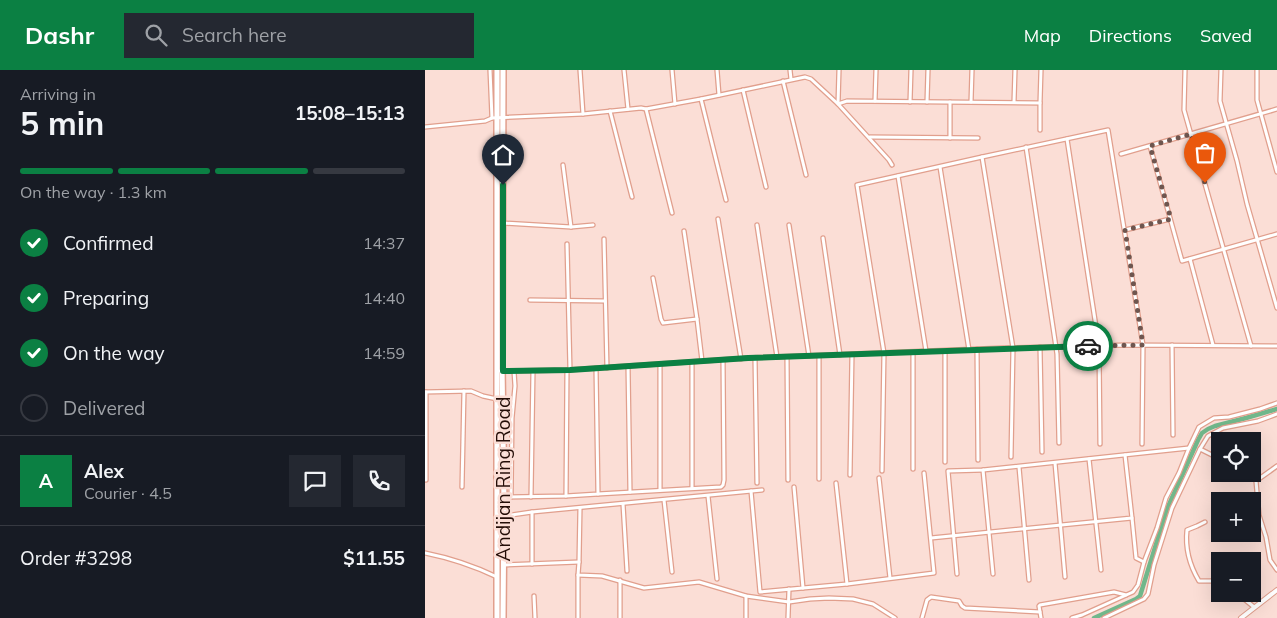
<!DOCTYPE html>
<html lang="en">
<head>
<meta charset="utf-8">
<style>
  :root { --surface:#171b24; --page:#242831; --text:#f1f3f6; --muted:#9ea1a6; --line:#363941; --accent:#0b8043 }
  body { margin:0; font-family:Mulish,sans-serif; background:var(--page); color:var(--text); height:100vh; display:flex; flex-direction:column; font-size:19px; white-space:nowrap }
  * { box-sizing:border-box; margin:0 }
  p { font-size:16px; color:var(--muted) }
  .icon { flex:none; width:28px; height:28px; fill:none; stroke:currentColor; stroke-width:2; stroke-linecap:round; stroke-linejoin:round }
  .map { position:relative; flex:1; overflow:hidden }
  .drawer { display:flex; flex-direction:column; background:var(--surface); width:425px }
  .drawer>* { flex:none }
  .tools { position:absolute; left:786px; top:362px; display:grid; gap:10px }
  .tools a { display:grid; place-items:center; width:50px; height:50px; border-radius:0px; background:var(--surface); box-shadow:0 5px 20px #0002; font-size:25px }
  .pin { position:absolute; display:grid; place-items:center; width:42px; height:42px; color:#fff; margin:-51px -21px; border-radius:50% 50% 50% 0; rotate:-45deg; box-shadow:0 0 5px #0007 }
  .pin .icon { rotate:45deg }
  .courier { position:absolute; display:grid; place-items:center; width:50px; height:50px; margin:-25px; border:4px solid #0b8043; border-radius:50%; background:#fff; color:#222; box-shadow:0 1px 6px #0007 }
  .overview em { font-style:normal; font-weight:700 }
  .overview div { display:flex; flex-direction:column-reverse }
  .overview { display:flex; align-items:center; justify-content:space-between; height:85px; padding:0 20px }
  h1 { font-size:32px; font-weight:700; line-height:38px }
  .bar { display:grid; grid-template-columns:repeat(4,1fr); gap:8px 5px; align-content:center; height:60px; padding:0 20px }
  .bar i { height:6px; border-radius:4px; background:var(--line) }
  .bar .selected { background:var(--accent) }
  .bar p { grid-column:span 4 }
  .line { display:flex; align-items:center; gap:12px; padding:0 20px; border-top:1px solid var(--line) }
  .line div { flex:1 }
  .round { display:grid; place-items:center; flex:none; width:52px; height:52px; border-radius:0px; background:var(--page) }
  ol { padding:0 20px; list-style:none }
  li { display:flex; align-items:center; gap:15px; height:55px }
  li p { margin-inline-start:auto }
  li .icon { padding:5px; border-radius:50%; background:var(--accent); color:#fff; stroke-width:4 }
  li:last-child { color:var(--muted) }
  li i { width:28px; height:28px; border:2px solid var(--line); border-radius:50% }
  header { display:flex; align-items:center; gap:30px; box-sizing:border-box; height:70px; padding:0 25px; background:var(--accent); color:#fff }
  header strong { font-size:24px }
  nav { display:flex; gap:28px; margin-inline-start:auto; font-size:18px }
  .search { width:350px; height:45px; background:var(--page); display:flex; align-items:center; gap:12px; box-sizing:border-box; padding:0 18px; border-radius:0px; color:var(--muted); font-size:19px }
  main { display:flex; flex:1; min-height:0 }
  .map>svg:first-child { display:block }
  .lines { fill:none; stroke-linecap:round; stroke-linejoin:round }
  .canal { stroke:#71b78b; stroke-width:4.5 }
  .minor-casing { stroke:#e19f8d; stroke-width:5.5 }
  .tertiary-casing { stroke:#e19f8d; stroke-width:6 }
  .trunk-casing { stroke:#e19f8d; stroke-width:8 }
  .minor { stroke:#fff; stroke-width:3 }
  .tertiary { stroke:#fff; stroke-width:4 }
  .trunk { stroke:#fff; stroke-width:5 }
  .done { stroke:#6f564f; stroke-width:5; stroke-dasharray:0 9 }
  .route { stroke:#0b8043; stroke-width:6 }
  .labels { text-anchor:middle; stroke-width:5; stroke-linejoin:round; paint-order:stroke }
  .street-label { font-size:19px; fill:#240d07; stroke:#fbded6 }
</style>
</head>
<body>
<header>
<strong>Dashr</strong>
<div class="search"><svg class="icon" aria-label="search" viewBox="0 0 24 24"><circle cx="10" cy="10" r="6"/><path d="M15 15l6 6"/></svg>Search here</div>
<nav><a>Map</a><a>Directions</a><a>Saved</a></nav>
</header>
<main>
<section class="drawer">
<div class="overview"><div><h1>5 min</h1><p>Arriving in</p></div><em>15:08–15:13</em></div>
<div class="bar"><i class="selected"></i><i class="selected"></i><i class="selected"></i><i></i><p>On the way · 1.3 km</p></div>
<ol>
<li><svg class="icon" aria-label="check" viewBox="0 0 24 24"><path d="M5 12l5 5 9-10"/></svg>Confirmed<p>14:37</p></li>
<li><svg class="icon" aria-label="check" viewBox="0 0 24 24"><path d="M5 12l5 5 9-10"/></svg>Preparing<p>14:40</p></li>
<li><svg class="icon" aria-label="check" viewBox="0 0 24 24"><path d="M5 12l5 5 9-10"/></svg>On the way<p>14:59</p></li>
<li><i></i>Delivered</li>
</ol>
<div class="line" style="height:90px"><b class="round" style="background:var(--accent);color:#fff">A</b><div><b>Alex</b><p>Courier · 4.5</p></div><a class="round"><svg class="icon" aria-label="chat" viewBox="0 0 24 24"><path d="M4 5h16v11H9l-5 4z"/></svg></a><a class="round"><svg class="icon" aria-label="phone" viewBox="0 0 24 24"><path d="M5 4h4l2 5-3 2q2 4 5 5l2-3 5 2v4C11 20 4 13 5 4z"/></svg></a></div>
<div class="line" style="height:65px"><div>Order #3298</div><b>$11.55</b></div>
</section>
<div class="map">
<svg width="852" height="548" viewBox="0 0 852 548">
  <rect width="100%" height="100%" fill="#fbded6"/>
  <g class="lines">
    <polyline class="canal" points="669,548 711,529 715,526 742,439 773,370 777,363 783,359 790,356 821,348 852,339"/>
    <defs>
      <g id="minor">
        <polyline points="65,0 67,48"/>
        <polyline points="155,0 158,44"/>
        <polyline points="199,0 203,39"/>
        <polyline points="247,0 250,34"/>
        <polyline points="292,0 294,25"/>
        <polyline points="365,0 366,9"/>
        <polyline points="414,0 413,34 464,90 467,95"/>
        <polyline points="760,0 759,40 826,276"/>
        <polyline points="796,0 795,31 812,91 822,134 852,238"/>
        <polyline points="832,0 832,30 852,102"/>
        <polyline points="358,11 381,105"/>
        <polyline points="318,20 341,117"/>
        <polyline points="276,29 301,130"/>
        <polyline points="450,31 451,0"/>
        <polyline points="485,32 486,0"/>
        <polyline points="502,32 503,0"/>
        <polyline points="525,32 525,68"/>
        <polyline points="546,32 547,0"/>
        <polyline points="589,32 590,0"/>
        <polyline points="221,39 247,143"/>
        <polyline points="185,41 207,127"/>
        <polyline points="0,57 60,51 67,48 158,44 216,38 221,39 276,29 380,7 386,9 413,34 422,31 615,33 616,0"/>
        <polyline points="615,60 615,33"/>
        <polyline points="445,67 553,68"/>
        <polyline points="642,69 674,276 675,374"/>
        <polyline points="725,76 757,191 852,164"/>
        <polyline points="601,77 632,284 634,373"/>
        <polyline points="696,84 852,39"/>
        <polyline points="557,87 588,278 586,387"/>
        <polyline points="138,95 146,157"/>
        <polyline points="515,97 544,280"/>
        <polyline points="473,106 501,281"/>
        <polyline points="293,149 316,289"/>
        <polyline points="78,153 146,157 168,155"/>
        <polyline points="332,155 352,287"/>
        <polyline points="364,155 384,286"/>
        <polyline points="700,160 745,149"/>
        <polyline points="259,161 272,249 277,291"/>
        <polyline points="398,168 415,285"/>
        <polyline points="179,169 182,298"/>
        <polyline points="142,174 145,300"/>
        <polyline points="765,189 788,275"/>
        <polyline points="228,208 236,249 238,253 272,249"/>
        <polyline points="105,230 180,231"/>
        <polyline points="747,275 748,365"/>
        <polyline points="615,277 617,382"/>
        <polyline points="552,279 553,390"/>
        <polyline points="488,282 488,399"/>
        <polyline points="362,287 363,410"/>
        <polyline points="330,288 332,413"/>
        <polyline points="267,292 267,418"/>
        <polyline points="235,294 235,420"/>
        <polyline points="203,296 205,422"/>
        <polyline points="75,301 142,300 323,288 578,278 702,275 852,276"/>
        <polyline points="0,322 46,321 58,326 72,329"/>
        <polyline points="664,389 676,500"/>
        <polyline points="795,389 775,379 783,366 798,358 833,351 852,344"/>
        <polyline points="520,392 520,281"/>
        <polyline points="630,393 640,507"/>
        <polyline points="594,397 604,510"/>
        <polyline points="558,400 568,504"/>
        <polyline points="457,401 459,283 432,115 557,87 683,60 718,275 717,374"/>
        <polyline points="828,403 831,411 834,445 841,467 845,490 852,500"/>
        <polyline points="425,405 427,284"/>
        <polyline points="454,408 465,508"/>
        <polyline points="394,409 394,286"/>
        <polyline points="1,410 1,322"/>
        <polyline points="831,411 852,396"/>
        <polyline points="411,413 422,514"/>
        <polyline points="37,417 39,321"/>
        <polyline points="326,421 335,522 378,518 369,417"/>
        <polyline points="173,424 296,417 298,415 299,410 298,290"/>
        <polyline points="141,426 142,300"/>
        <polyline points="283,426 292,509"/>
        <polyline points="79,427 141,426 173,424 171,298"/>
        <polyline points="86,427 87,348 90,316 89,301"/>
        <polyline points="106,427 108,301"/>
        <polyline points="239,430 247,502"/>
        <polyline points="198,434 202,501"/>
        <polyline points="155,438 154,492 153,505 177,506 219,518 274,512 321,526 364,532 385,529 404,528 428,529 448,534 470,548"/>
        <polyline points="107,442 107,494"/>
        <polyline points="79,446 107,442 337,420"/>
        <polyline points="707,448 711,488 719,492 732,458 741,428 754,403 764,378 774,357 789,348 804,347 835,339 852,333"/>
        <path d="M780,452L772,456L762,460C760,478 765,496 774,511H792L795,512"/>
        <polyline points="506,468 707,448 700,385"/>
        <path d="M0,483C25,488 49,496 72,507"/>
        <polyline points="78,495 154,492"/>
        <polyline points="532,504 523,401 558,400 764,378"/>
        <polyline points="153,505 153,548"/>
        <polyline points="195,510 195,548"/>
        <polyline points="378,518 422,514 509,503 499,403"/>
        <polyline points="813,524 829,537"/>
        <polyline points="109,526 110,548"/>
        <polyline points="321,548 321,526"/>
        <polyline points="363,548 364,519"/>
        <polyline points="497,548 502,530 506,527 534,531 537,536 540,538 615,542"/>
        <polyline points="616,548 614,536 615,535 689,522 701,525"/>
        <polyline points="647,548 657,545 708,522 713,515 719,492"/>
        <polyline points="679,548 719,529 723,524 729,495 747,438 775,379"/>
      </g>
      <polyline id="tertiary" points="816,548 852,520"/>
      <g id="trunk">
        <polyline points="72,0 72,548"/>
        <polyline points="78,0 77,296 79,433 78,548"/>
      </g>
    </defs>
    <use href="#minor" class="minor-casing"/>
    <use href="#tertiary" class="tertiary-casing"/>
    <use href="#trunk" class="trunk-casing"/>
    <use href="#minor" class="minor"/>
    <use href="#tertiary" class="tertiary"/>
    <use href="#trunk" class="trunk"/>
  </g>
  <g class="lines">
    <polyline class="done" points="663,276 718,275 700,160 746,149 725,76 766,64 780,113"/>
    <polyline class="route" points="78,115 78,301 145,300 323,288 663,276"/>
  </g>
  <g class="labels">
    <g class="street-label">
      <text transform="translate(78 409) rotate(-90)" y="7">Andijan Ring Road</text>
    </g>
  </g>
</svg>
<div class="tools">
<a><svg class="icon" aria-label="locate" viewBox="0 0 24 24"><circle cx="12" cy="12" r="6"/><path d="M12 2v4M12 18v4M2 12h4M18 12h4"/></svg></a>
<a>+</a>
<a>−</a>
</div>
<div class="pin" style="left:780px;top:113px;background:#ea580c"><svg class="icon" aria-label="bag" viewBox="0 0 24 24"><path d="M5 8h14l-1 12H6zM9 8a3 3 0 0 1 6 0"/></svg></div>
<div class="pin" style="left:78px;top:115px;background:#1f2937"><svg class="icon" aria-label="home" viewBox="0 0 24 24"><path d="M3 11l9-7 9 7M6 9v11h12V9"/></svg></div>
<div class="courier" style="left:663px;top:276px"><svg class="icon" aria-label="car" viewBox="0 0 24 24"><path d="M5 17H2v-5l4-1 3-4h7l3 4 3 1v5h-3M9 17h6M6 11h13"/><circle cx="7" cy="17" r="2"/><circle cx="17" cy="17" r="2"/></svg></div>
</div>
</main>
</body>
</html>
